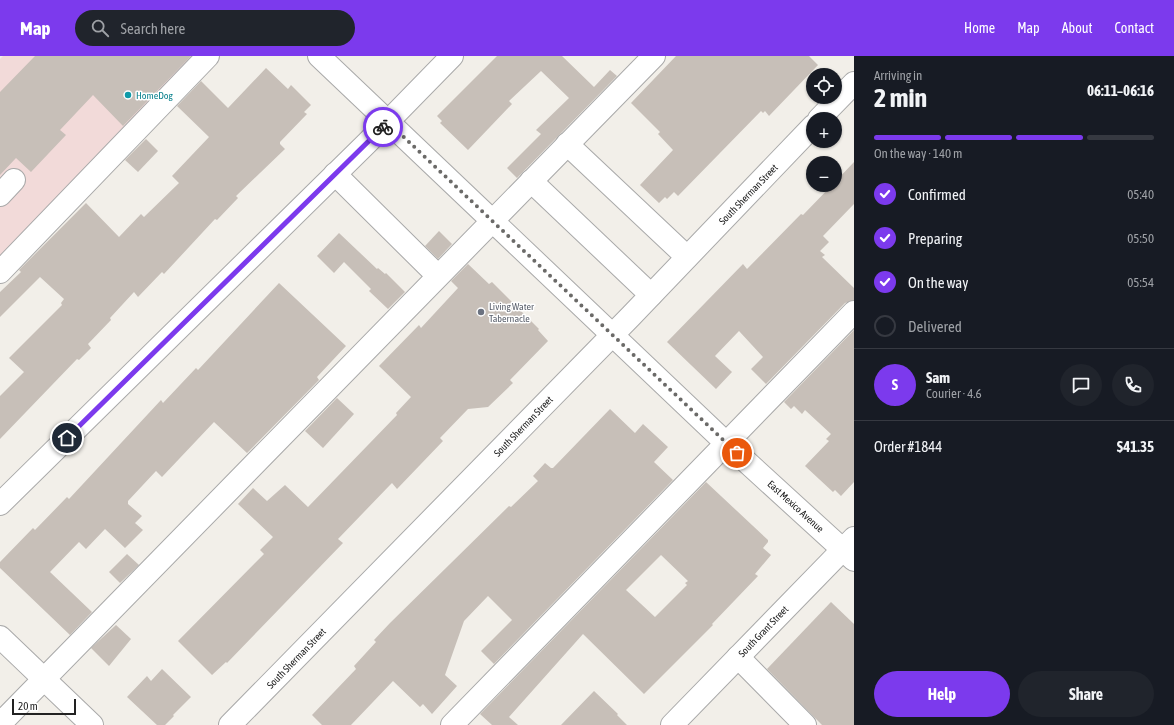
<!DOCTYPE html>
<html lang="en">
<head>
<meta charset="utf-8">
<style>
  :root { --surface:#171b24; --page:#20242c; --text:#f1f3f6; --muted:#9ea1a6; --line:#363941; --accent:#7c3aed }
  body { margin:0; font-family:"Asap Condensed",sans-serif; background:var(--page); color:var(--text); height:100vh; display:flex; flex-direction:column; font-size:15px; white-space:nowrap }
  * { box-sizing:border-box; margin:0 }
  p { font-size:13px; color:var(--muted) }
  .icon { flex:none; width:22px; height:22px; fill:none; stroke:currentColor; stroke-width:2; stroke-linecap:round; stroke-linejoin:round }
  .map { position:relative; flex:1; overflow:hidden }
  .side { display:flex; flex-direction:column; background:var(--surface); width:320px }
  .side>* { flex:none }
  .controls { position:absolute; left:806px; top:12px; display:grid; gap:8px }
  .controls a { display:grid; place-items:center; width:36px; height:36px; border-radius:50%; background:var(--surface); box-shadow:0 1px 3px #0004; font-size:20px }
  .scale { position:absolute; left:12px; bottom:10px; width:64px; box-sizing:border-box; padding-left:4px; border:2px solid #222; border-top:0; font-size:11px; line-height:14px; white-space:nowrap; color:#222; -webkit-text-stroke:3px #fff; paint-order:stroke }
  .pin { position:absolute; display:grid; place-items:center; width:34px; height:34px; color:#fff; margin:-17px; border:2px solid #fff; border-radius:50%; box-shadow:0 1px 4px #0007 }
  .courier { position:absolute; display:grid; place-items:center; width:40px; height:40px; margin:-20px; border:3px solid #7c3aed; border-radius:50%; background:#fff; color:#222; box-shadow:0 1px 5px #0007 }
  .summary em { font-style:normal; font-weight:700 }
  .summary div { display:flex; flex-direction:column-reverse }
  .summary { display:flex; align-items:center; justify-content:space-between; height:68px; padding:0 20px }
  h1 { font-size:26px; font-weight:700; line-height:30px }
  .bar { display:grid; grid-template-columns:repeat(4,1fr); gap:6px 4px; align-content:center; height:48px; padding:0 20px }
  .bar i { height:5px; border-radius:3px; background:var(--line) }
  .bar .on { background:var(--accent) }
  .bar p { grid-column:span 4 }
  .line { display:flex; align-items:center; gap:10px; padding:0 20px; border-top:1px solid var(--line) }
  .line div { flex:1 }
  .round { display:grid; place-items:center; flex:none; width:42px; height:42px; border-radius:21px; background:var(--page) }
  ol { padding:0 20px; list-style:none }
  li { display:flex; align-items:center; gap:12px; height:44px }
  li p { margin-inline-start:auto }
  li .icon { padding:4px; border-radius:50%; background:var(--accent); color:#fff; stroke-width:4 }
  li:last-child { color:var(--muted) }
  li i { width:22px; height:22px; border:2px solid var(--line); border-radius:50% }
  .primary-button { display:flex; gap:8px; margin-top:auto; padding:8px 20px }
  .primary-button a { flex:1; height:46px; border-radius:24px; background:var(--accent); color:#fff; font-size:16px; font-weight:700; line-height:46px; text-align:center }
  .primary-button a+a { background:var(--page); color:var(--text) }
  header { display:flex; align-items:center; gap:24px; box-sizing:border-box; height:56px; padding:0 20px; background:var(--accent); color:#fff }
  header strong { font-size:19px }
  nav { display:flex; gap:22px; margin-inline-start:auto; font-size:14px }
  .search { width:280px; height:36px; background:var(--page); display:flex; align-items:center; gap:10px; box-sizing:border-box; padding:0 14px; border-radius:22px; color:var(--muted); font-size:15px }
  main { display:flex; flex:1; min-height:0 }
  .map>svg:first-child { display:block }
  .commercial { fill:#f2dad9 }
  .building { fill:#c7bfb8; fill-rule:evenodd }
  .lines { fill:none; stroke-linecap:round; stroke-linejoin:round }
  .minor-casing { stroke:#a9a9a9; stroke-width:24 }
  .minor { stroke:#fff; stroke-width:22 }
  .done { stroke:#6b6a68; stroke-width:4; stroke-dasharray:0 7.2 }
  .route { stroke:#7c3aed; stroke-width:5 }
  .culture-dot { fill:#0f9aa8; stroke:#fff; stroke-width:1.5 }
  .worship-dot { fill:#6b7280; stroke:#fff; stroke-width:1.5 }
  .labels { text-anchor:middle; stroke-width:3; stroke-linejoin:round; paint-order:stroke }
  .culture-label { font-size:10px; fill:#0d838f; stroke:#fff; text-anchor:start }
  .street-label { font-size:10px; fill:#222; stroke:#fff }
  .worship-label { font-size:10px; fill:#5b616d; stroke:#fff; text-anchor:start }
</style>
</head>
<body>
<header>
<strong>Map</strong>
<div class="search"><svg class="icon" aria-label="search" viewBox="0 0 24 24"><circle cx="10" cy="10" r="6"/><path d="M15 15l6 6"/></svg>Search here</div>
<nav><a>Home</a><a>Map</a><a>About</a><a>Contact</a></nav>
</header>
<main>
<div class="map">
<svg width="854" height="669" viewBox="0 0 854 669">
  <rect width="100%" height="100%" fill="#f2efe9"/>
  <polygon class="commercial" points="3,0 199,0 0,204 0,3"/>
  <g class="building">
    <polygon points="35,0 191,0 123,70 93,39 60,74 66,79 31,116 16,102 0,119 0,36"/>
    <polygon points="497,0 562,0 594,31 610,14 617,20 517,122 507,112 541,78 536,74 569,42 541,15 509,45 512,48 468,94 440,67 442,65 437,60"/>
    <polygon points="676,0 809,0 818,9 769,60 765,55 763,57 761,55 678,140 674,136 667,143 665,141 659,147 640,129 673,94 658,78 660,76 631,47"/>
    <polygon points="266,12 288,33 291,29 311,49 304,56 307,58 280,86 280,88 285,93 236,140 238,142 217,164 215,163 164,218 162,216 138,241 134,236 110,262 111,264 88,288 91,292 79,304 77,303 0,383 0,340 24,316 9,302 62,249 61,247 64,243 40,221 0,261 0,236 21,216 19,214 86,147 119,181 141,158 144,161 179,127 172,120 209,81 177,50 201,25 228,52"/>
    <polygon points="146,83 158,95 138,116 125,104"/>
    <polygon points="854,106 854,148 823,180 829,186 820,195 825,199 822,201 854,232 854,244 845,247 766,328 751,313 763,301 739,275 715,300 732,316 716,333 667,286 743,208 747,213 749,211 801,158 803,159 832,129 835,129 835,126"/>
    <polygon points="439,175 452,188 438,203 425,190"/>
    <polygon points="339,177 377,213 378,212 385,218 386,217 405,236 388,253 369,235 371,233 344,206 334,217 317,200"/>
    <polygon points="468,208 489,228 492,226 539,273 538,274 548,285 510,324 513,327 488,351 468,353 440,382 443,385 397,433 392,427 390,429 338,483 343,487 227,607 226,606 212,619 178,585 264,498 260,494 273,481 238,448 253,432 267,445 285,429 308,451 397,359 396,357 411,341 379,310 419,269 421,272 458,232 451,225"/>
    <polygon points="279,227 346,290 317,321 319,324 247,397 214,366 162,421 156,415 128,445 128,448 142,460 135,467 143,474 125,492 105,473 86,493 79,486 50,516 92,556 70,579 0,512 0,506 33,472 35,474 67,441 69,443 161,344 163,347 196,312 198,314"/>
    <polygon points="854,274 854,426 841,440 835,434 833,436 805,410 829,385 826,383 831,378 805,354 802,358 794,350 791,353 784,346"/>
    <polygon points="337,342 354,358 323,392 305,375"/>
    <polygon points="610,353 635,377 643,368 668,391 654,406 673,424 494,608 481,595 512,564 488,540 464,565 445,619 457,630 432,658 423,648 420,651 393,625 351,669 322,669 312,659 356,613 354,610 376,586 374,584 390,567 509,450 511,451 538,425 533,420 545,407 551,412 553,412"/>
    <path d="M706,426L768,484V486L763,492L771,499L755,518L758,520L712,568L713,569L644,638L583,578L509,661L518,669H492L480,658ZM661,499L688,525L685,527L687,529L655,561L626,534Z"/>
    <polygon points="127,498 139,509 120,527 109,516"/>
    <polygon points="831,546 854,568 854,669 822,669 767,613"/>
    <polygon points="116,569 131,583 109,610 91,592"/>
    <polygon points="162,613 191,641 173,659 174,660 165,669 157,669 127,641 147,620 151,625"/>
    <polygon points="594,635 618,658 617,659 627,669 561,669"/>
  </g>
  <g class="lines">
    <defs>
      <g id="minor">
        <polyline points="319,0 726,387 854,504"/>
        <polyline points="819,63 854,27"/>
        <polyline points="567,88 687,201"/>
        <polyline points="335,118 437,219"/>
        <polyline points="531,125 651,239"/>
        <polyline points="0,139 14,124"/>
        <polyline points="0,216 208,0"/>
        <polyline points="0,448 367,87 452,0"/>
        <polyline points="0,581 92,669"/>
        <polyline points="738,601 805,669"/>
        <polyline points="0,668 654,0"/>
        <polyline points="230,669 631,260 813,70"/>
        <polyline points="452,669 854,256"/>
        <polyline points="672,669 854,482"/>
      </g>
    </defs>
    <use href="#minor" class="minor-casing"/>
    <use href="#minor" class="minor"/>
  </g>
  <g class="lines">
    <polyline class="done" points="383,71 388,66 737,397"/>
    <polyline class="route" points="67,382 383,71"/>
  </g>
  <circle class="culture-dot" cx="128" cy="39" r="4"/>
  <circle class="worship-dot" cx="481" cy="256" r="4"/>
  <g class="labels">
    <g class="culture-label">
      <text x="136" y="43">HomeDog</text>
    </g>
    <g class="street-label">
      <text transform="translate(748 138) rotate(-46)" y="4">South Sherman Street</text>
      <text transform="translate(523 370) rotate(-46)" y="4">South Sherman Street</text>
      <text transform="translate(796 450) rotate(42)" y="4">East Mexico Avenue</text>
      <text transform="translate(763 575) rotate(-46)" y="4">South Grant Street</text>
      <text transform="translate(296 602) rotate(-46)" y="4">South Sherman Street</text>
    </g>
    <g class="worship-label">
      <text x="489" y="254">Living Water<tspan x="489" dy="12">Tabernacle</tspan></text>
    </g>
  </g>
</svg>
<div class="controls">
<a><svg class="icon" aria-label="locate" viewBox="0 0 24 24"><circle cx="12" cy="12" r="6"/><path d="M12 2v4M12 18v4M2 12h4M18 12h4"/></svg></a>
<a>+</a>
<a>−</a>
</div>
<div class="scale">20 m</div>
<div class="pin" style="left:737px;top:397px;background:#ea580c"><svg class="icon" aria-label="bag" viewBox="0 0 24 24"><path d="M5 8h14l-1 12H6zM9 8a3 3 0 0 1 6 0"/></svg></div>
<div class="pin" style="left:67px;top:382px;background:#1f2937"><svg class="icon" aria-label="home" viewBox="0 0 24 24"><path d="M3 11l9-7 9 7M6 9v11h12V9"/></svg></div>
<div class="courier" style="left:383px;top:71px"><svg class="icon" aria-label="bike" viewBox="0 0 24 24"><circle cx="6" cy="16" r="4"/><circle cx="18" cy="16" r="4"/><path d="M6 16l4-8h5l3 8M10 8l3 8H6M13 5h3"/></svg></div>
</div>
<section class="side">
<div class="summary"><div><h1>2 min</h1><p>Arriving in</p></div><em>06:11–06:16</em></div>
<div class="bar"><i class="on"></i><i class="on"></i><i class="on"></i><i></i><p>On the way · 140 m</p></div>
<ol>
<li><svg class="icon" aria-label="check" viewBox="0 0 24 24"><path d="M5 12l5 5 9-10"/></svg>Confirmed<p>05:40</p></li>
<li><svg class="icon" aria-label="check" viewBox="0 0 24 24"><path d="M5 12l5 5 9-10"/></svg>Preparing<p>05:50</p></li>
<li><svg class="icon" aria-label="check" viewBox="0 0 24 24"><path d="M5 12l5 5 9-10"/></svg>On the way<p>05:54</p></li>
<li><i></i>Delivered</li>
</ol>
<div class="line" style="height:72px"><b class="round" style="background:var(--accent);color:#fff">S</b><div><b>Sam</b><p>Courier · 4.6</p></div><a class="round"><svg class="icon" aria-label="chat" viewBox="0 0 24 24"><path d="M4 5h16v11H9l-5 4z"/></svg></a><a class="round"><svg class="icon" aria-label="phone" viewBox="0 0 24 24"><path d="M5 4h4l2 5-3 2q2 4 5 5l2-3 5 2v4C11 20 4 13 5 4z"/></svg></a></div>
<div class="line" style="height:52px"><div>Order #1844</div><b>$41.35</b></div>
<div class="primary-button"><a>Help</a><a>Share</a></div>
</section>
</main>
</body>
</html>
